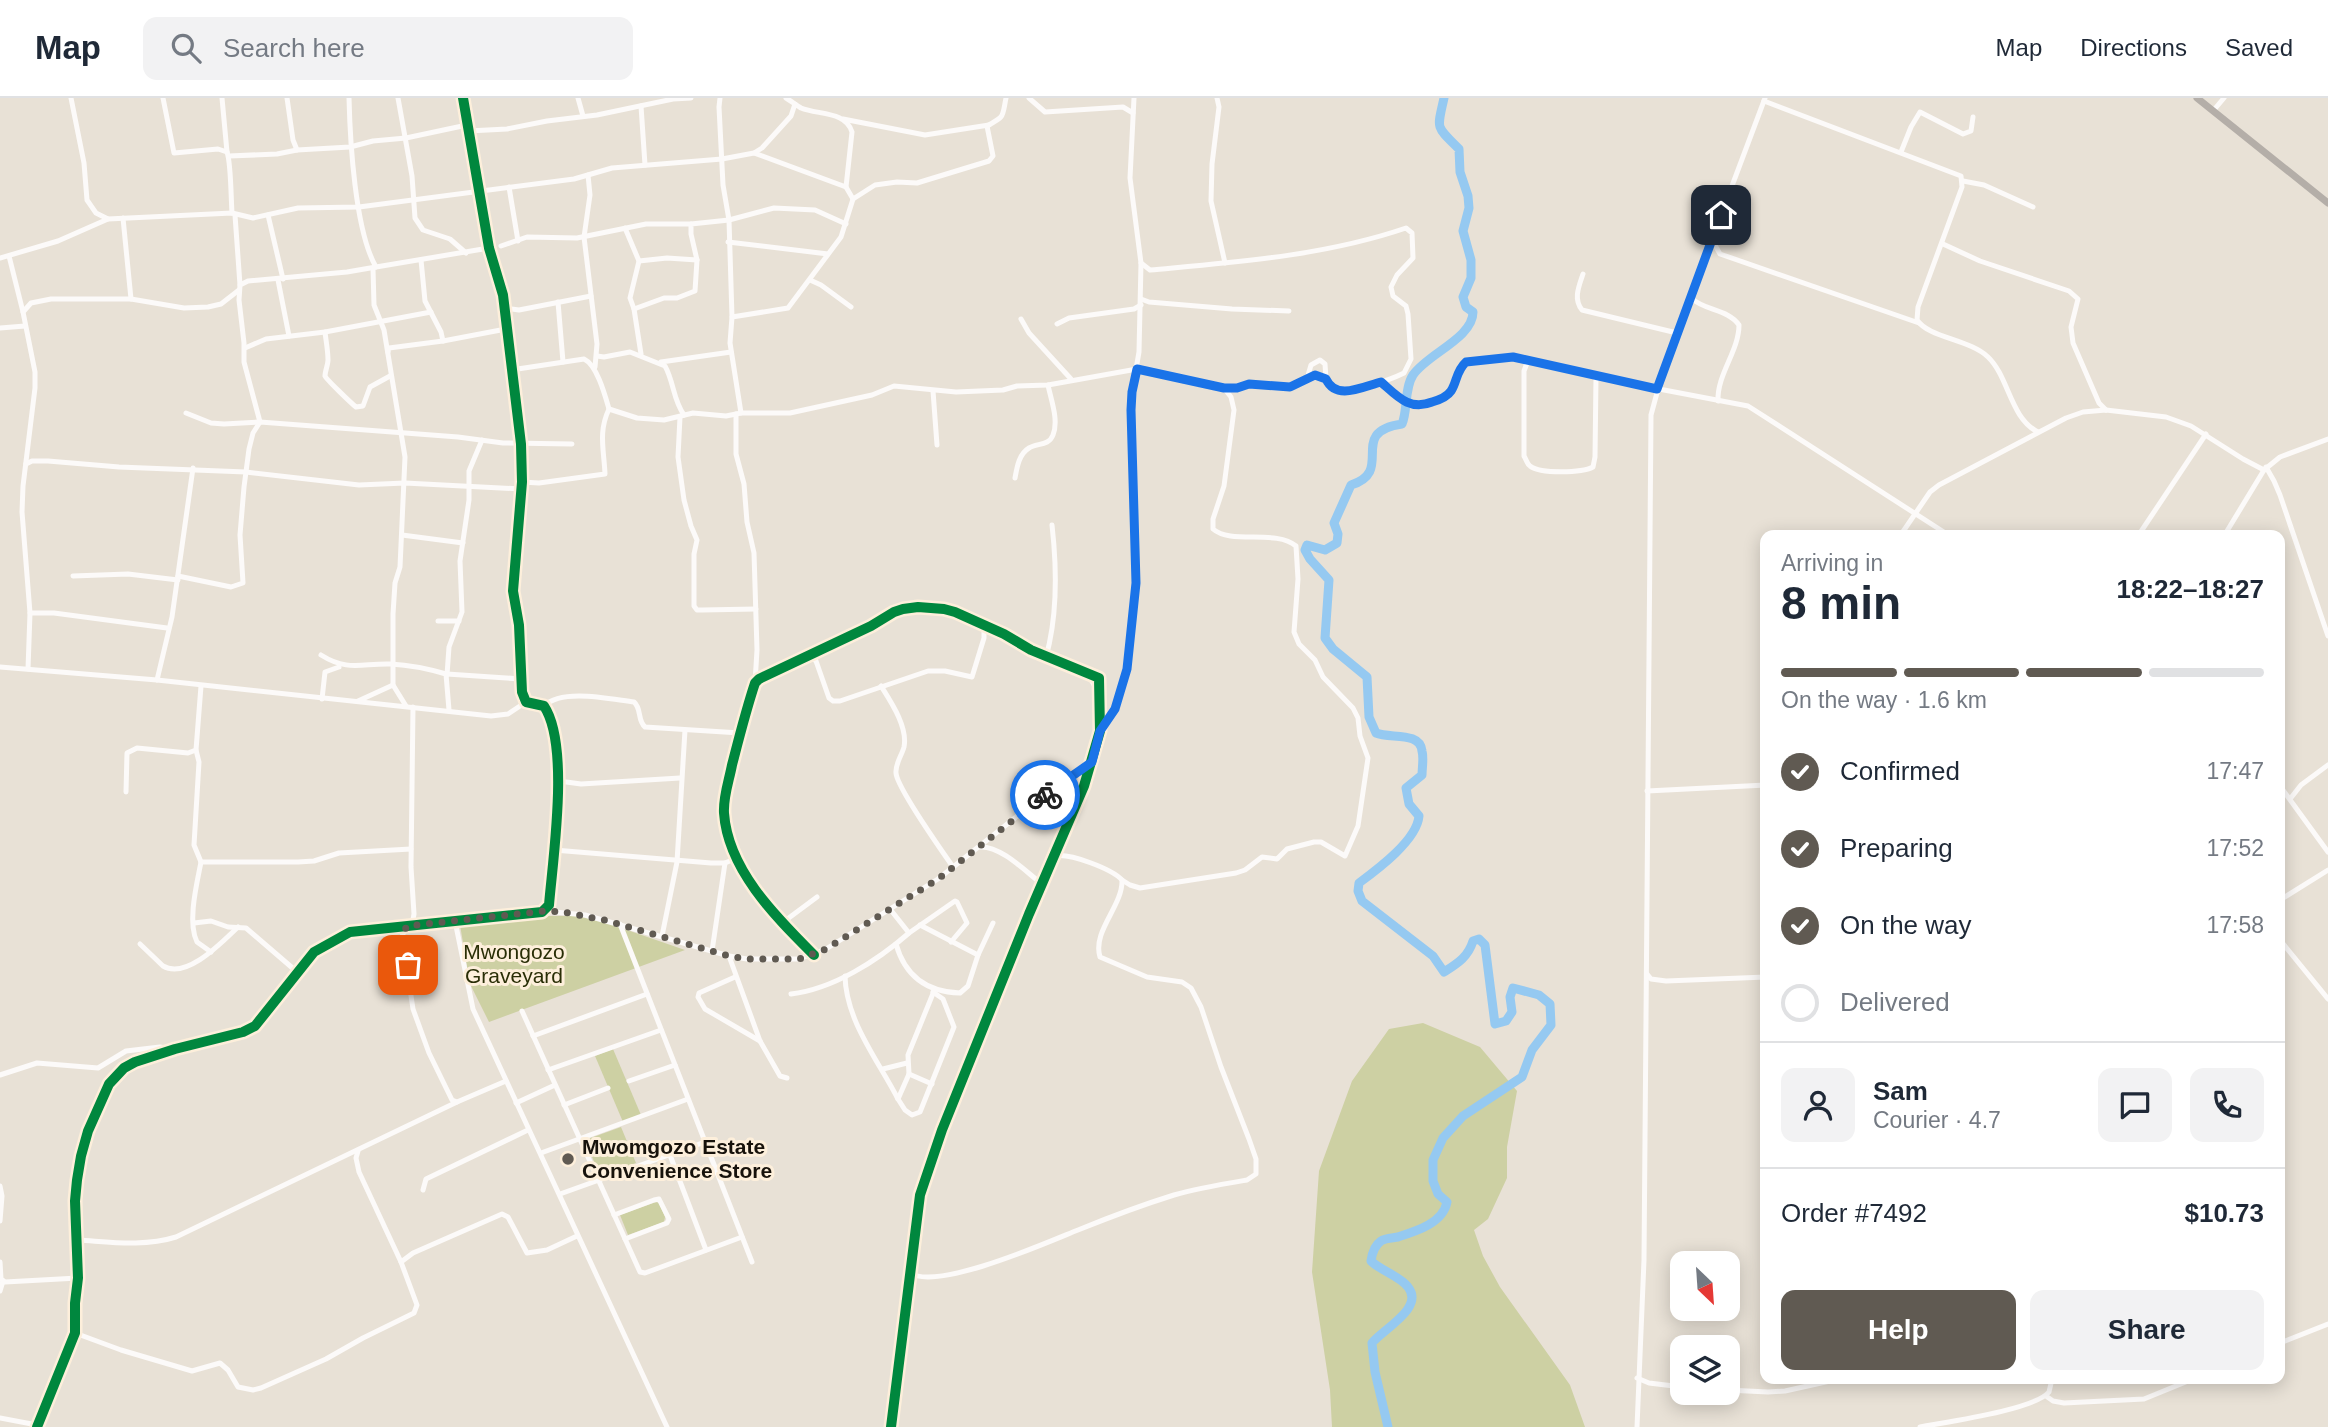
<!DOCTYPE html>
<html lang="en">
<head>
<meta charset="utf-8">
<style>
  :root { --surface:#fff; --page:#f2f2f3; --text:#1f2937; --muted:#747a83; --line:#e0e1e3; --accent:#605a52 }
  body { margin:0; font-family:Arial,sans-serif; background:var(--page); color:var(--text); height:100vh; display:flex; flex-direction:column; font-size:26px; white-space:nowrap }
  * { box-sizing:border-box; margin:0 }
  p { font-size:23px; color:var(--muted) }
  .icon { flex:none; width:38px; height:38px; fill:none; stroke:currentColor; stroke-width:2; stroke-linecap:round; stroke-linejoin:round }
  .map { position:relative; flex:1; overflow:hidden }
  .details { position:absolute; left:1760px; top:432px; width:525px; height:854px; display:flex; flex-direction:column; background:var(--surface); border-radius:14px; box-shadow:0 4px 18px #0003 }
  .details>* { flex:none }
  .needle { width:46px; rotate:155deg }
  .controls { position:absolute; left:1670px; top:1153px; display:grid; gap:14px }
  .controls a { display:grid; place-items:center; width:70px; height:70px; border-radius:14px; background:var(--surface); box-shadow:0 4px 18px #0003; font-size:35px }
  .pin { position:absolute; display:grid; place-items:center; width:60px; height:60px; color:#fff; margin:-30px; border-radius:14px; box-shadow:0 4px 10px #0006 }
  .courier { position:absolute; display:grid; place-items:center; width:70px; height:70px; margin:-35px; border:5px solid #1a73e8; border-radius:50%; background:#fff; color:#222; box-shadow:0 2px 9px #0007 }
  .head em { font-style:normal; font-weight:700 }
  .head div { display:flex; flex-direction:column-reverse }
  .head { display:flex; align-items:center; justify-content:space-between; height:119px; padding:0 21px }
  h1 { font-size:46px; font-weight:700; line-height:52px }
  .bar { display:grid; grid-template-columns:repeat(4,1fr); gap:10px 7px; align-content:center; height:84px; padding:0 21px }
  .bar i { height:9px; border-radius:5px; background:var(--line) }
  .bar .active { background:var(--accent) }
  .bar p { grid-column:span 4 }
  .line { display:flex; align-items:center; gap:18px; padding:0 21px; border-top:2px solid var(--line) }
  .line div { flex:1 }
  .round { display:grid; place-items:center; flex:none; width:74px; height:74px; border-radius:14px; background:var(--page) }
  ol { padding:0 21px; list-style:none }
  li { display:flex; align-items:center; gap:21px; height:77px }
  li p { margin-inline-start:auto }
  li .icon { padding:7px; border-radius:50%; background:var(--accent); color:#fff; stroke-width:4 }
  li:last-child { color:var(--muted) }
  li i { width:38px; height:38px; border:4px solid var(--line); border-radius:50% }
  .cta { display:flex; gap:14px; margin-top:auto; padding:14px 21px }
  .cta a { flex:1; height:80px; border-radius:14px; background:var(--accent); color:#fff; font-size:28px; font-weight:700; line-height:80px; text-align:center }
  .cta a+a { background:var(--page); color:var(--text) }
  header { display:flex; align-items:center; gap:42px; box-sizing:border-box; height:98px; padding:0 35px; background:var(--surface); border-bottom:2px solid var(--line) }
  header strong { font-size:33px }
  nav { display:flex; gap:38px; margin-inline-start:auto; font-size:24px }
  .search { width:490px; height:63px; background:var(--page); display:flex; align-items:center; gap:18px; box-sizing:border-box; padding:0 24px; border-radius:14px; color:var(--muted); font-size:26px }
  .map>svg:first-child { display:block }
  .green { fill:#cdd0a3 }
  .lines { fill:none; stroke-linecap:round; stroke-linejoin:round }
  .river { stroke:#95c9f1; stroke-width:9 }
  .minor { stroke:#fcfaf9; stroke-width:5 }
  .major { stroke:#b4aea8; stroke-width:7 }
  .cycleway-casing { stroke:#fdefdb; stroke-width:15 }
  .cycleway { stroke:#00873e; stroke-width:10 }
  .done { stroke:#605a52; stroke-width:7; stroke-dasharray:0 12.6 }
  .route { stroke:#1a73e8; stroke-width:9 }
  .poi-dot { fill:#605a52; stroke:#fdefdb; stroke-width:2.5 }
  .labels { text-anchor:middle; stroke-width:6; stroke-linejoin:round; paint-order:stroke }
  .park-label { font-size:21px; fill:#292e06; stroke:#fdefdb }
  .poi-label { font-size:21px; font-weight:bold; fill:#17120b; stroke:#fdefdb; text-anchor:start }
</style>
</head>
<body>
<header>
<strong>Map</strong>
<div class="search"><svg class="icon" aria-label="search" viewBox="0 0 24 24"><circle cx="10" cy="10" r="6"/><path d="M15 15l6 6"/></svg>Search here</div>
<nav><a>Map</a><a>Directions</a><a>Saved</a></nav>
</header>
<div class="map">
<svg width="2328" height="1329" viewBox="0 0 2328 1329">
  <rect width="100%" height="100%" fill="#e8e1d6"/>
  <g class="green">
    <polygon points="538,818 576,818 604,824 685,852 489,924 470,886 460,827 465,824"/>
    <polygon points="1423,925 1480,949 1517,993 1507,1049 1507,1080 1488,1121 1474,1132 1483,1158 1500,1189 1570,1287 1585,1329 1332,1329 1330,1292 1312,1174 1319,1073 1352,983 1389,931"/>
    <polygon points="613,951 641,1017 623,1024 595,958"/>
    <polygon points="621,1029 636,1065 600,1078 585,1042"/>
    <polygon points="656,1104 659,1105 665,1119 664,1124 628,1137 620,1117"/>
  </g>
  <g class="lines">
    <path class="river" d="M1388,1329L1375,1274L1372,1245C1383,1231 1425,1210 1408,1189C1400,1178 1381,1173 1371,1163C1372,1156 1375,1147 1381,1143C1385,1140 1393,1140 1398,1139C1417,1133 1443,1125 1447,1104L1438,1096L1433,1083V1062L1443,1040L1463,1018L1522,979L1532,952L1551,927L1550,906L1539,897L1513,890L1510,899L1512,914L1506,923L1495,926L1485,847L1479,841L1473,843C1468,859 1458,865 1444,874L1433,858L1362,803L1358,793L1359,785C1378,771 1417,742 1419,718L1409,706L1406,690L1422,677C1422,670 1424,660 1422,653C1420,633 1390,641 1376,635L1369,619L1367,579L1333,551L1325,540L1329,482L1310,461L1305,452L1307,447L1325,452L1337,445L1338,436L1334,425L1351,387C1396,373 1346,334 1402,326C1408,312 1404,291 1413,277C1427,256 1473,240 1473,214L1466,209L1463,199L1471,180V162L1463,133L1469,110L1468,98L1460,74L1459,51C1435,27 1437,32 1444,0"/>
    <g class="minor">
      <polyline points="71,0 84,65 87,102 96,115 108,121"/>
      <polyline points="163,0 174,55 218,51 227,54"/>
      <path d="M222,0L227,54C231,64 231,102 232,115"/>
      <polyline points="287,0 293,42 297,52 350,49 373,43 406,40 467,27"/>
      <path d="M349,0C350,42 355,133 376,169L489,150"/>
      <polyline points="398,0 412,78 415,120 423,132 450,141 466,155"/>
      <polyline points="578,0 583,18"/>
      <polyline points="720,0 719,9 723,87 729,122 732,219"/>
      <path d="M786,0C791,3 796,7 801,10C818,17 846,13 852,34L846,89"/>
      <polyline points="1029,0 1045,14 1123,9 1133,15"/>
      <polyline points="1217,0 1219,9 1212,66 1211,103 1225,165"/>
      <path d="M1764,3L1961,78L1962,89L1918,209L1917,222C1929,240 1969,241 1988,259C2009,279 2010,320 2038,334"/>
      <polyline points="641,8 645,67"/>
      <polyline points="2213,13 2224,0"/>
      <polyline points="843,21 925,37 989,27"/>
      <polyline points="468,33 507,31 547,23 597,17 673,1 691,0"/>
      <polyline points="1901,54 1911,29 1920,14 1963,36 1971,33 1973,19"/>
      <polyline points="754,55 846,89 853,101"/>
      <polyline points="229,58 277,56 297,52"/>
      <polyline points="588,77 590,97 584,139 597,246 595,269"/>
      <polyline points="1963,83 1984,87 2033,109"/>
      <polyline points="509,89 518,143"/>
      <polyline points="235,117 240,187"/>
      <polyline points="268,117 283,181"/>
      <polyline points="123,120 131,201"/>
      <polyline points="625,130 639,163 630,200 634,211 641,256"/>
      <polyline points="1712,142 1720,156 1919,225"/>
      <polyline points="728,144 828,156"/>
      <polyline points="1943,146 1980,163 2069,193 2078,201 2071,229 2073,245 2099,305 2106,312"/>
      <polyline points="501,148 527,139 577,140 646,126 691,126"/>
      <polyline points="9,158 23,214"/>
      <polyline points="0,160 58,143 108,121 232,115 253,120 298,110 359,109 574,81 612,70 722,61 754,55 762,50 791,18 795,6"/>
      <polyline points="421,162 425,203 441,234 443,243 506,231"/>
      <polyline points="639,163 667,160 697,162"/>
      <polyline points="373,171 374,207 384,232 405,359 400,469 395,485 393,516 393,587 406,608"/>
      <path d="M1583,176C1579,188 1573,201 1582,212L1677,235"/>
      <polyline points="278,182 289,238"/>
      <polyline points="810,182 821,187 851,209"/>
      <path d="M1691,200C1705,213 1728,211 1739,227C1739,253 1717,276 1718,303"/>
      <polyline points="1141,201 1149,204 1232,211 1289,213"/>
      <polyline points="558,204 563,264"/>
      <polyline points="504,210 519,212 591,198"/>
      <polyline points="634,211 664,200 677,200 695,193 697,162 691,136 691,126 729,122 774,110 815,112 846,126"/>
      <polyline points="1021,221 1029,235 1071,281"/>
      <polyline points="1057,226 1069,220 1134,211 1141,207"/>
      <polyline points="0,230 25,228"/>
      <path d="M325,234C326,243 328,253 328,262C328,267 325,273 325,278C326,281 351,305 356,309L363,308L370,289L390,278"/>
      <polyline points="245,250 266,241 325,234 431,214"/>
      <polyline points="388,254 389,250 443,243"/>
      <path d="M597,258L604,259L630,254L665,268C674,284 673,302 684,317"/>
      <path d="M1531,263L1527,265L1524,273V358C1526,361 1527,366 1530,368C1540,376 1582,375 1593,369L1595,359L1596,279"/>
      <polyline points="661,264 731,254"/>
      <path d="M511,272L584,261C597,267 605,297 609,311L637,320L664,322L693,315L726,318L741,315H790L872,297L894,288L956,294L1003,292L1017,288L1048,287L1137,271L1224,290C1233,290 1241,287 1250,286C1263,285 1275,290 1288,289C1298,288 1307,277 1318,277C1327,277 1326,286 1332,291C1343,299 1392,281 1404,275L1411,261L1408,216L1406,208L1393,198L1391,189L1397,177L1413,160L1412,135L1406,130C1324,158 1236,164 1150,172L1141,165"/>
      <polyline points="1307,281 1311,267 1320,262 1325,266 1326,281"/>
      <path d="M1381,284C1397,299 1408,314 1432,304C1439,302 1447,299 1451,293C1457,283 1456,273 1466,264L1513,259L1596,279L1748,308L1950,438"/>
      <polyline points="933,293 937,347"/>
      <polyline points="186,315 211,325 224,326 260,324 458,339 503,345 572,346"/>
      <path d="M741,315L730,245L732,219L788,210L841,139L853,101L875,87L897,84L917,85L989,63L993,58L987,28C1005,18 1002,20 1006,0"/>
      <polyline points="736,316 736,356 744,386 747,424 754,455 757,552 755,585"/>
      <polyline points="680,319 678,359 684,402 691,428 697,442 694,456 694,508 697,512 702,512 756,511"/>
      <polyline points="26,366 32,363 48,363 119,369 246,374 359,387 405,385 521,391"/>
      <polyline points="2266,369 2274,383 2280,397 2328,538"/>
      <path d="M1015,380C1017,369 1019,356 1029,350C1037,345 1049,348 1053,337C1059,322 1051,302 1048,287"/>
      <path d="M522,384L539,385L605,376C604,352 598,334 609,311"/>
      <polyline points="402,437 463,445"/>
      <polyline points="1900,438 1930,394 1939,387 2066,320 2083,314 2106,312 2166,319 2191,328 2243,361 2264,372 2280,359 2328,341"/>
      <polyline points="2138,438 2206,336"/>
      <polyline points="2224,438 2264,372"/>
      <polyline points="73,478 128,476 178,482"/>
      <polyline points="178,478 231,489 243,485 240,437 244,389 249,351 253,335 260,324 244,264 244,245 239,202 240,187 248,183 347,174 376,169"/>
      <polyline points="30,515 54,515 167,530"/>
      <polyline points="438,523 459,523"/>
      <path d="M321,557C348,574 362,565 391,566C409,567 429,571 446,576L449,612"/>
      <polyline points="810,558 816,563 829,600 833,603 840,603 928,573 945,573 972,579 984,540 984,527"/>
      <path d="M1046,559C1058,516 1057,471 1052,427"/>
      <polyline points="0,569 157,582 491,618 508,616 526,604"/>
      <polyline points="28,571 30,515 22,414 23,388 35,290 35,274 23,214 31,205 51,201 131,201 184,210 208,209 221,206 239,192"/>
      <polyline points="447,576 521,581"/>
      <polyline points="1088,576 1098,594"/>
      <polyline points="447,577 449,549 462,514 460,463 469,402 469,373 482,342"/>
      <polyline points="157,582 172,519 193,370"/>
      <path d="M881,588C891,604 908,629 904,649C902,657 895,666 896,675C897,690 942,753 953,769"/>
      <polyline points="322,601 325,574 339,569"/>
      <polyline points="358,603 393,587"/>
      <path d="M544,608C562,590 610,601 634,604C642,611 637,622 645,629L740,635"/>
      <polyline points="1101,632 1115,611 1130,555 1136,468 1131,312 1132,294 1139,254 1141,165 1130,80 1134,0"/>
      <polyline points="196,652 199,664 194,747 201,764 298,764 314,763 339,755 411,751"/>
      <polyline points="559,683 581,686 680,680"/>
      <polyline points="2280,688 2328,754"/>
      <polyline points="1647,693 1766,687"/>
      <polyline points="126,694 127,655 137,650 188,655 196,652 201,588"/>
      <polyline points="2290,701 2301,687 2328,667"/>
      <path d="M980,749C1001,748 1025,773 1042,786"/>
      <polyline points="554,752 711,765 725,765 737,760"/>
      <path d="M201,764C197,785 187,824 197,844L211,854"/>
      <path d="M1122,782L1130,787L1140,790L1236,775L1245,772L1262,759L1277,761L1287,751L1314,744H1321L1345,758L1358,728L1368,660L1360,638L1358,620L1353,610L1323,579L1315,562L1299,546L1294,534L1298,481L1296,448C1276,431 1231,447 1213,431V421L1224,388L1234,312L1231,299L1224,290"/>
      <polyline points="2280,802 2328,772"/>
      <polyline points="545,813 585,817 729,858 747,861 799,861 826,851 938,781 1030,708 1092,664"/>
      <polyline points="455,823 473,911 667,1329"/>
      <polyline points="194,825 211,823 228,829 246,830 296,873"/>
      <polyline points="782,825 817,799"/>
      <polyline points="620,826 752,1164"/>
      <polyline points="412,827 414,816 411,769 413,609"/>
      <polyline points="920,827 978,857"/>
      <polyline points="407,828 402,838 413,911 429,955 452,1002 457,1004 506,983"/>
      <polyline points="909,835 955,803 957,804 967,825 951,844"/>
      <polyline points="662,838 677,764 685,632"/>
      <polyline points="2280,842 2328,901"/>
      <path d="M140,846L163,868C187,882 223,843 238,829"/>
      <path d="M896,846C905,878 926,894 960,895L968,888L978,857L993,825"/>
      <polyline points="712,853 725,765"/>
      <path d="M814,857C776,819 728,772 724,715C723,699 729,683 732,667C739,640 746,612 755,585L759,581L871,528L894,514L903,511L918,509L944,511L955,514L1004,536L1031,552L1099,580L1100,633L1084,688L1029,816L942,1032L920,1097L891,1329"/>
      <polyline points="729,858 760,943 780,978 787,980"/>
      <polyline points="1647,876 1651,881 1666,883 1766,879"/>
      <path d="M845,878C846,923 878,962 898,1001L905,1012L912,1017L920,1014L954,929L943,901L933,894"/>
      <polyline points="735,879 699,895 698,899 705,911 760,943"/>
      <path d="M791,896C833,891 877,863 909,835L890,811"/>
      <polyline points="522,913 640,1174 645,1175 742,1139"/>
      <polyline points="533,938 647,896"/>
      <polyline points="883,971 907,965"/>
      <polyline points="548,972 661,932"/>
      <polyline points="909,976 932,986"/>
      <polyline points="0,977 37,965 98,970 126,953 160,949 171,951"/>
      <polyline points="629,983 675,967"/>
      <polyline points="898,1001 909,976 908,957 934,893"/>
      <polyline points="516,1005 555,987"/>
      <polyline points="564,1007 608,990"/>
      <polyline points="358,1053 356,1060 359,1074 401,1164"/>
      <polyline points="541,1055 688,1001"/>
      <polyline points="670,1057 706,1152"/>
      <polyline points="0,1088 2,1098 0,1123"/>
      <polyline points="423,1092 426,1081 528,1032"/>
      <polyline points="560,1096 705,1044"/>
      <polyline points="614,1117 654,1102 659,1101 669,1121 667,1125 625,1141"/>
      <path d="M79,1142C111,1144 144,1149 176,1139L457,1004"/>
      <polyline points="0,1164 1,1181 5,1184 78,1180"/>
      <path d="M910,1175C938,1193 1048,1144 1078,1132C1110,1119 1142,1107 1174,1097C1198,1090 1223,1086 1247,1082L1256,1076V1061L1249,1041L1221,969L1201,909L1191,890L1182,884L1147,879L1100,859C1092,833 1123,808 1122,782C1112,771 1070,755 1055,758"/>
      <polyline points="0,1193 3,1183"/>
      <polyline points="75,1235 121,1252 192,1273 220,1265 228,1272 238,1289 253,1292 261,1290 326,1261 363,1240 414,1215 417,1207 401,1164 413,1155 502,1116 508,1119 527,1155 547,1152 577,1138"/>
      <polyline points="2280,1245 2328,1226"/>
      <polyline points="1637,1280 1649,1285 1682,1289"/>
      <polyline points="1727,1292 1768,1294 1785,1293 1839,1281"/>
      <polyline points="2046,1298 2053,1303 2064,1305 2144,1301 2193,1281"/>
      <polyline points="0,1320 37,1327"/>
      <path d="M37,1329L75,1235V1205L78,1180L75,1103L77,1082L81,1058L88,1033L109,986L124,970L135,964L175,951L243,934L255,928L314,854L350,834L542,814L549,807C553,759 570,647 544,608L526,604L522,594L519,527L513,493L522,384L521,346L503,197L489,150L463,0"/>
      <polyline points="1637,1329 1644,1162 1651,317 1664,269 1765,0"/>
      <path d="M1920,1329C1946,1324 2034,1312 2049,1294L2052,1281"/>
    </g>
    <polyline class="major" points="2197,0 2328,105"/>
    <defs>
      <g id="cycleway">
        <path d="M814,857C776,819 728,772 724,715C723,699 729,683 732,667C739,640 746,612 755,585L759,581L871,528L894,514L903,511L918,509L944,511L955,514L1004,536L1031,552L1099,580L1100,633L1084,688L1029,816L942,1032L920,1097L891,1329"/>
        <path d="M37,1329L75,1235V1205L78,1180L75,1103L77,1082L81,1058L88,1033L109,986L124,970L135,964L175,951L243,934L255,928L314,854L350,834L542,814L549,807C553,759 570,647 544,608L526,604L522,594L519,527L513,493L522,384L521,346L503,197L489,150L463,0"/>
      </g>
    </defs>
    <use href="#cycleway" class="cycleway-casing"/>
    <use href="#cycleway" class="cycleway"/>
  </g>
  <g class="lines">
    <path class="done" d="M408,867C403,855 400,839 407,828L545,813L563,814L604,822L729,858L747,861H799L826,851L938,781L1045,697"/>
    <path class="route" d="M1045,697L1092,664L1100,633L1115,611L1127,571L1136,485L1131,312L1132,294L1137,271L1224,290H1237L1249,286L1290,289L1315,277L1326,281C1336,303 1362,289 1381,284C1397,298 1409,313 1432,304C1439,302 1447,299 1451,293C1457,284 1456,273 1466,264L1513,259L1657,291L1721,117"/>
  </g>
  <circle class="poi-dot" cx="568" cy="1061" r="7"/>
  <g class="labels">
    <g class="park-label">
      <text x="514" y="861">Mwongozo<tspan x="514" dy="24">Graveyard</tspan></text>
    </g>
    <g class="poi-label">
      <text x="582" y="1056">Mwomgozo Estate<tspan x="582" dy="24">Convenience Store</tspan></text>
    </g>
  </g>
</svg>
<div class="controls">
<a><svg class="needle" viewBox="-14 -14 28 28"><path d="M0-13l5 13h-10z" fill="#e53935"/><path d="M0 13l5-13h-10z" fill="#747a83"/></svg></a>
<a><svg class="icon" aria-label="layers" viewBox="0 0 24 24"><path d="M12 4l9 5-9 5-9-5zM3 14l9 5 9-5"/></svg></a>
</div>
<div class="pin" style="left:408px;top:867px;background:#ea580c"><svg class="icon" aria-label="bag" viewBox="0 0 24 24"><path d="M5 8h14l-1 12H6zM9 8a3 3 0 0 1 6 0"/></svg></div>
<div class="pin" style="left:1721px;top:117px;background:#1f2937"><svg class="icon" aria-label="home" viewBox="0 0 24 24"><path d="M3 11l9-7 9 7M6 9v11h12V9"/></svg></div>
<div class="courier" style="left:1045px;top:697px"><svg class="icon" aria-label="bike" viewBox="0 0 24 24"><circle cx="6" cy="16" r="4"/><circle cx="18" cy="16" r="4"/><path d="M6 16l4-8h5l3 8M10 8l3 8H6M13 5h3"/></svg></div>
<section class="details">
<div class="head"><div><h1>8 min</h1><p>Arriving in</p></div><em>18:22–18:27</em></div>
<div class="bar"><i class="active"></i><i class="active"></i><i class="active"></i><i></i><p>On the way · 1.6 km</p></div>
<ol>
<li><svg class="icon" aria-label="check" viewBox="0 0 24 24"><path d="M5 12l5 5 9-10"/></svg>Confirmed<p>17:47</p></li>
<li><svg class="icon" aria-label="check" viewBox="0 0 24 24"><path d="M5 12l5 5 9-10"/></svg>Preparing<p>17:52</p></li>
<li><svg class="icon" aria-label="check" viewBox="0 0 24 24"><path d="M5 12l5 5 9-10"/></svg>On the way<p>17:58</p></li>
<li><i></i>Delivered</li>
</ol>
<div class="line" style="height:126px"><a class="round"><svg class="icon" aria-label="person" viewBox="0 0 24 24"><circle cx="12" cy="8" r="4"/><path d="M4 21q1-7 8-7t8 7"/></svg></a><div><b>Sam</b><p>Courier · 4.7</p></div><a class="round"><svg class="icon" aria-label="chat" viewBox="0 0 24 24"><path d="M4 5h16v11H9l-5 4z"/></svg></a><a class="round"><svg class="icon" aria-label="phone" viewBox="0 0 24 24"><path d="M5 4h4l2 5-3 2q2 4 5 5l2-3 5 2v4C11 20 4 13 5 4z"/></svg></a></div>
<div class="line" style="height:91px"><div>Order #7492</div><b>$10.73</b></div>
<div class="cta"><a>Help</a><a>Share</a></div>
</section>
</div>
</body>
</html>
